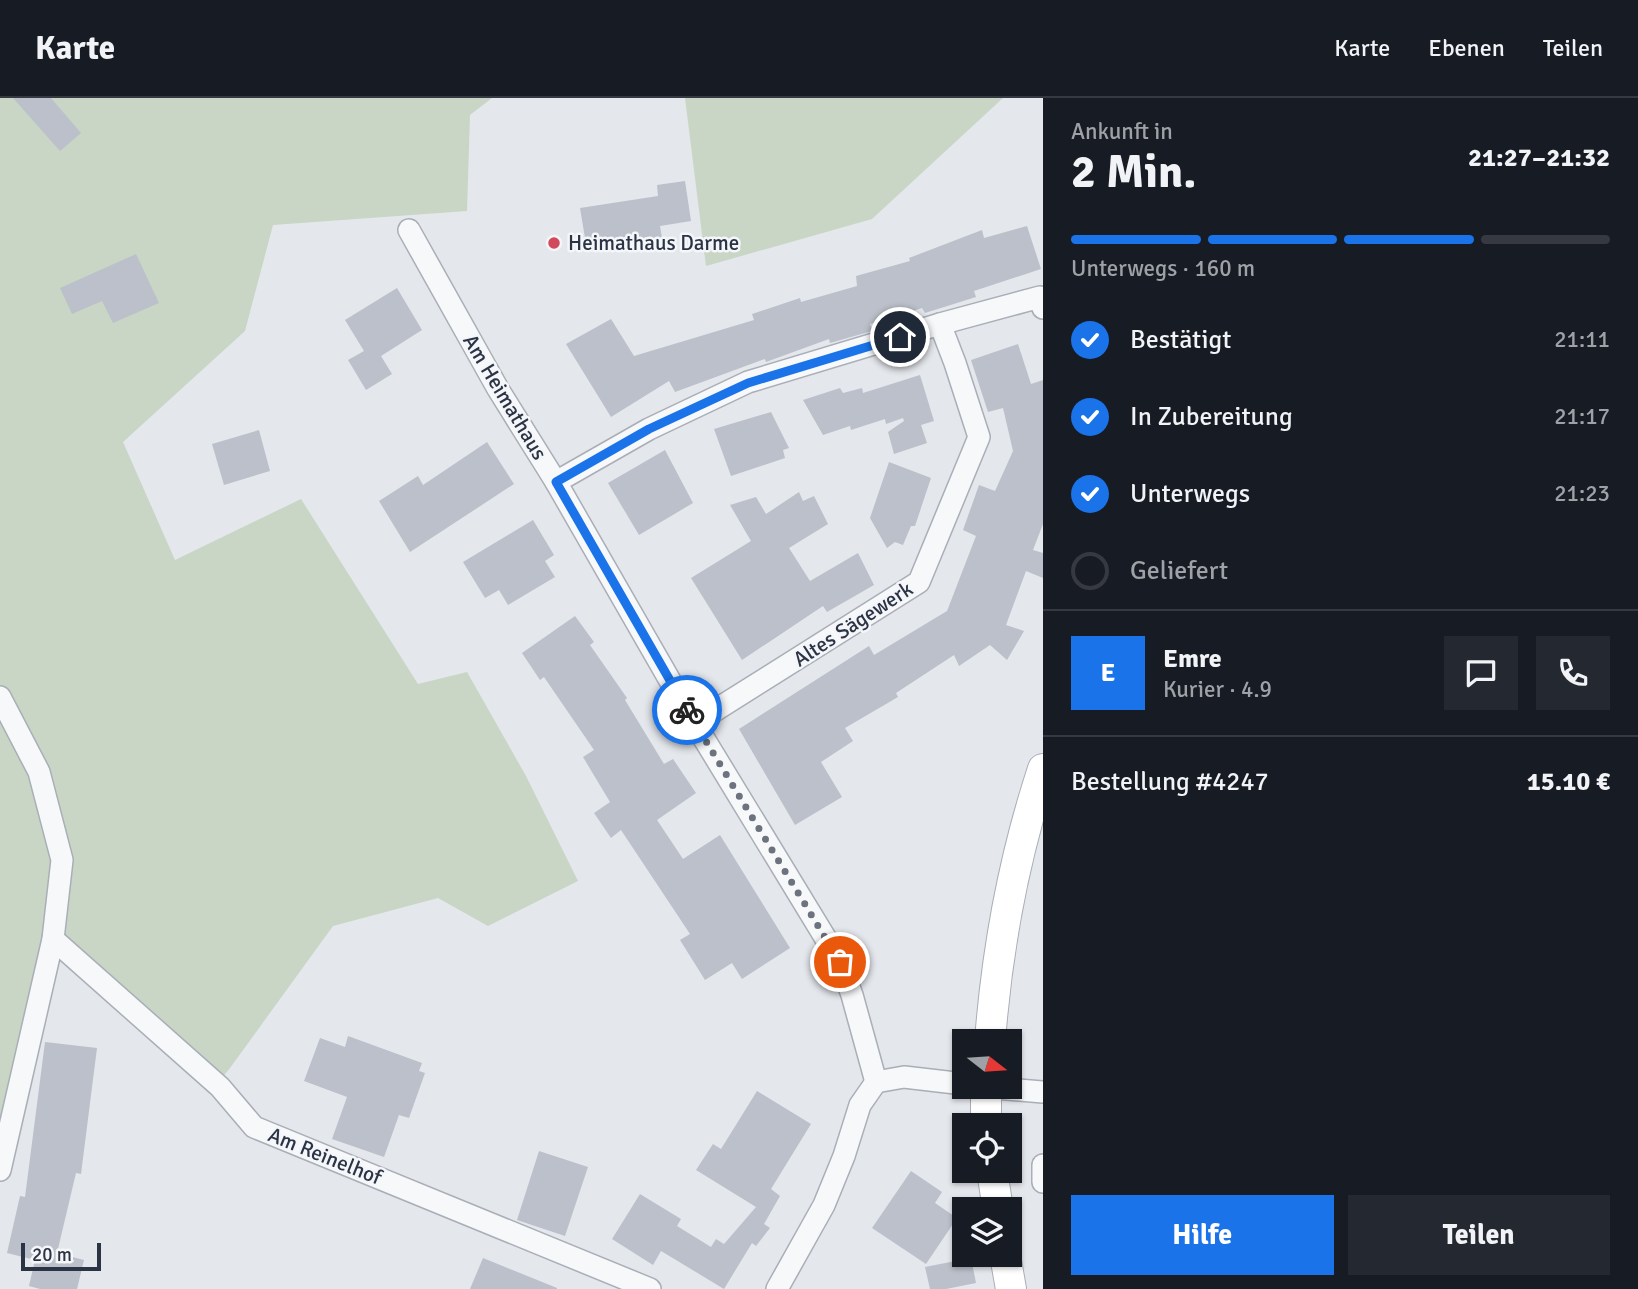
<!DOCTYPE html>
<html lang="de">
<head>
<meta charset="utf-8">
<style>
  :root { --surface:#171b24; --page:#242831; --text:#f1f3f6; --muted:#9ea1a6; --line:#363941; --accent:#1a73e8 }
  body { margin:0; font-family:Signika,sans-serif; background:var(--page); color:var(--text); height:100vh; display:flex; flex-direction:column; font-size:26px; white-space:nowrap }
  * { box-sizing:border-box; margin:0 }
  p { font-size:23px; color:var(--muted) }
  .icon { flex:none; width:38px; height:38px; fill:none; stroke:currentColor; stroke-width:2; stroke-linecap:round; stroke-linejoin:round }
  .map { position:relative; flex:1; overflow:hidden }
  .drawer { display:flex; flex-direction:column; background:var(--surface); width:595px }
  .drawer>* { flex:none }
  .needle { width:46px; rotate:107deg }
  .fabs { position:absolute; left:952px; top:931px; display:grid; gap:14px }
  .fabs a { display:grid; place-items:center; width:70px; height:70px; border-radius:0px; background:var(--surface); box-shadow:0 2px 5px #0004; font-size:35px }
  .scale { position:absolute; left:21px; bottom:18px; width:80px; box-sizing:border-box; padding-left:7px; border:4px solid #2b3445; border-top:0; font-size:19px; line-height:24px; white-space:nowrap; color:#2b3445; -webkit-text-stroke:5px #f4f6f9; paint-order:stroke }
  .pin { position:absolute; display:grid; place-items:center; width:60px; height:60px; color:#fff; margin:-30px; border:4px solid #fff; border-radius:50%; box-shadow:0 2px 7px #0007 }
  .courier { position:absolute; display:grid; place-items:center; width:70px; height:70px; margin:-35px; border:5px solid #1a73e8; border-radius:50%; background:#fff; color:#222; box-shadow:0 2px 9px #0007 }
  .overview em { font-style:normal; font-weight:700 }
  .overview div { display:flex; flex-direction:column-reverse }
  .overview { display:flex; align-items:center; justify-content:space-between; height:119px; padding:0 28px }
  h1 { font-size:46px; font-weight:700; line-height:52px }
  .bar { display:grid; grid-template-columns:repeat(4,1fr); gap:10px 7px; align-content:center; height:84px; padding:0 28px }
  .bar i { height:9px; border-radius:5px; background:var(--line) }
  .bar .on { background:var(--accent) }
  .bar p { grid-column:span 4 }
  .line { display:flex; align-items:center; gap:18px; padding:0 28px; border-top:2px solid var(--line) }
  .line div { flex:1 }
  .round { display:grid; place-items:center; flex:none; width:74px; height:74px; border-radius:0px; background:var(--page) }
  ol { padding:0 28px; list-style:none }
  li { display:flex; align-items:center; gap:21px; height:77px }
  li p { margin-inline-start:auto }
  li .icon { padding:7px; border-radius:50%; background:var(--accent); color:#fff; stroke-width:4 }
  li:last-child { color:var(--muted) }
  li i { width:38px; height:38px; border:4px solid var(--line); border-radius:50% }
  .button { display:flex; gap:14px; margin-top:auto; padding:14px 28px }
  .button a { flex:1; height:80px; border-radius:0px; background:var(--accent); color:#fff; font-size:28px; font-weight:700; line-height:80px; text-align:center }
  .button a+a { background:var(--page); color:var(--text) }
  header { display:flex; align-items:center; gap:42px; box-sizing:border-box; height:98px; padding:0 35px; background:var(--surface); border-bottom:2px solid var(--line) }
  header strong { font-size:33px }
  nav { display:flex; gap:38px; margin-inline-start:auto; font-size:24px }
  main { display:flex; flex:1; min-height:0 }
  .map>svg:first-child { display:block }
  .green { fill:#c9d6c5 }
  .building { fill:#bbc0ca }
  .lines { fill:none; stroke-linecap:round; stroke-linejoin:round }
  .minor-casing { stroke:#a9aeb7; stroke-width:24 }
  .secondary-casing { stroke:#a9aeb7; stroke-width:32 }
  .minor { stroke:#f7f8fa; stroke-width:21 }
  .secondary { stroke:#fff; stroke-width:30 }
  .done { stroke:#6c737f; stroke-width:7; stroke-dasharray:0 12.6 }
  .route { stroke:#1a73e8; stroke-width:9 }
  .poi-dot { fill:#d1495b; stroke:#f4f6f9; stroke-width:2.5 }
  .labels { text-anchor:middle; stroke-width:5; stroke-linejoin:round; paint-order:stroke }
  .poi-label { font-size:21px; fill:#2b3445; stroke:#f4f6f9; text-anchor:start }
  .street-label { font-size:21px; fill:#2b3445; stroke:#f4f6f9 }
</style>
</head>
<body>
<header>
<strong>Karte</strong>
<nav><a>Karte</a><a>Ebenen</a><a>Teilen</a></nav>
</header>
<main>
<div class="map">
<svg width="1043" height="1191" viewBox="0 0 1043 1191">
  <rect width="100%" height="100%" fill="#e4e7ec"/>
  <g class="green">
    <polygon points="0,0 492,0 470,17 467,113 273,127 245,233 123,344 175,462 301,401 418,586 467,574 526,678 578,783 488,828 438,800 333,828 230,970 211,993 48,845 0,1057"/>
    <polygon points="685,0 1003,0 872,121 706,168"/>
  </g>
  <g class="building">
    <polygon points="13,0 51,0 81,35 60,53"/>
    <polygon points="685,83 691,123 660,128 662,140 587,152 580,110 658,98 657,87"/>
    <polygon points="1027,128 1041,171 974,193 976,199 925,215 922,210 910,214 910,213 870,226 872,233 830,245 829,241 766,264 765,261 675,294 669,283 611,319 566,246 611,221 634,258 754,222 752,216 800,200 801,204 857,188 856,178 910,163 909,160 982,132 984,140"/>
    <polygon points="136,156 159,205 113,225 102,203 72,216 60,190"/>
    <polygon points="397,190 422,232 381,258 392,276 366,292 348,262 364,253 345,222"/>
    <polygon points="1018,246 1031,286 1043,282 1043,426 1033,452 1043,455 1043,480 1026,473 1006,527 1024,533 1007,562 990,547 959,568 954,557 896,595 898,599 845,630 853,643 821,664 842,699 795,727 739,631 869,548 874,557 947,513 976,438 963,432 979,387 995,393 1013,353 1003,310 988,314 971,262"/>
    <polygon points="920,277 934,323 921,327 927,345 894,356 888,334 904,323 903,320 886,326 885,321 851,332 850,328 823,337 803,302 840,290 843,295 862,290 863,295"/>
    <polygon points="771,314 789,350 783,352 785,360 731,378 714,331"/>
    <polygon points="259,332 270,373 224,387 212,346"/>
    <polygon points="487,344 514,386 410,454 379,403 418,378 423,387"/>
    <polygon points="665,352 693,405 639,437 608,385"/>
    <polygon points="889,364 931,380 915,428 911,428 903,447 895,444 887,450 870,420"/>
    <polygon points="799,394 803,403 814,398 828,426 789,450 810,483 858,455 874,487 827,514 823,508 742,562 691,480 751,443 730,407 756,399 766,416"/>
    <polygon points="533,422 554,457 545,463 555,479 508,507 499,492 485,500 463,464"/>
    <polygon points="575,518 594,544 590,547 627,600 625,602 664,666 673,661 696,695 657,722 683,761 720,737 790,850 742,881 732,865 705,882 680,842 690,836 621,732 611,740 594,715 610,704 583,659 594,652 544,579 540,582 522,555"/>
    <polygon points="348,938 422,965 419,973 425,975 409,1020 399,1017 384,1059 332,1041 347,999 304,983 320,940 345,949"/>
    <polygon points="45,944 97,950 81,1076 76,1075 57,1155 84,1162 77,1191 40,1191 29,1188 35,1162 7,1155 20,1098 25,1099"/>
    <polygon points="757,993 811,1026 771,1091 780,1098 764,1126 770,1130 756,1148 752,1145 724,1191 661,1153 653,1167 612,1141 640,1096 681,1121 677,1128 711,1149 716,1141 724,1146 756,1109 696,1072 713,1046 721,1051"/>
    <polygon points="539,1053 588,1069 565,1138 517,1122"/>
    <polygon points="911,1073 942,1094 935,1105 957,1120 926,1166 872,1130"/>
    <polygon points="483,1160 557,1190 557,1191 470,1191"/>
    <polygon points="971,1160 976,1185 946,1191 930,1191 925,1169"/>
  </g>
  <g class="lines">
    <defs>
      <g id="minor">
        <polyline points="409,132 498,291 556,384 692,621 840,864 852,897 876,984"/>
        <polyline points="556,384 649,331 748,284 940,226 1040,199 1043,210"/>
        <polyline points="0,599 39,674 62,762 53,841 0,1072"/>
        <polyline points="695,625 919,484 979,339 955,265 940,226"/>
        <polyline points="53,841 220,989 254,1029 650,1191"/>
        <polyline points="984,989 1043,994"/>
        <polyline points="1043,1067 1043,1084"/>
        <polyline points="777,1191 824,1107 844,1058 860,1007 876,984 904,979 964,986"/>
      </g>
      <g id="secondary">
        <path d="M990,943C997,851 1014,759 1043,671"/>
        <polyline points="986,1027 986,989"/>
        <polyline points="992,1073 998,1111"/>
        <polyline points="1005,1157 1011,1191"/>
      </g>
    </defs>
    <use href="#minor" class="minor-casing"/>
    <use href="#secondary" class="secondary-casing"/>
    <use href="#minor" class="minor"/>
    <use href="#secondary" class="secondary"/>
  </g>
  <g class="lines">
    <polyline class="done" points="687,612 840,864"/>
    <polyline class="route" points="687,612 556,384 649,331 748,285 900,239"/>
  </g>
  <circle class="poi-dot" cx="554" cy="145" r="7"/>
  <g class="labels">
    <g class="poi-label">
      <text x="568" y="152">Heimathaus Darme</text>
    </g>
    <g class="street-label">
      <text transform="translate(505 299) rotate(59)" y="7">Am Heimathaus</text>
      <text transform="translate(853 526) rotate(-33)" y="7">Altes Sägewerk</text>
      <text transform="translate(325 1058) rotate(22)" y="7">Am Reinelhof</text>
    </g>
  </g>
</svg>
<div class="fabs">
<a><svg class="needle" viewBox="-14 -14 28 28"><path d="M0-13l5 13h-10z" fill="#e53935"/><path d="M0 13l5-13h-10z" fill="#9ea1a6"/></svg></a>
<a><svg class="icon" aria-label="locate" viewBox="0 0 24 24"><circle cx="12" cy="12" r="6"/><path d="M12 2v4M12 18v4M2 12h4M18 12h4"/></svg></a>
<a><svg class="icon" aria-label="layers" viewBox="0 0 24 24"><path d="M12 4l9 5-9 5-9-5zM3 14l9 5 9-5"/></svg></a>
</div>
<div class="scale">20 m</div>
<div class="pin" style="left:840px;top:864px;background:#ea580c"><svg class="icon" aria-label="bag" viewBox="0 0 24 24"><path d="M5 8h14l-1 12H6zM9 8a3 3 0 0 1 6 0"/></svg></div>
<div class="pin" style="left:900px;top:239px;background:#1f2937"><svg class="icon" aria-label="home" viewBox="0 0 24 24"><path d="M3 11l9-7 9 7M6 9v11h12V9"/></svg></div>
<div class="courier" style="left:687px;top:612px"><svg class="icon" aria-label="bike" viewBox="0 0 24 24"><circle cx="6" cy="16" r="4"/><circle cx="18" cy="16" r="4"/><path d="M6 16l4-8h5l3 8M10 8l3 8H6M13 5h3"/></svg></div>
</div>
<section class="drawer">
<div class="overview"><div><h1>2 Min.</h1><p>Ankunft in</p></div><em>21:27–21:32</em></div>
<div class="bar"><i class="on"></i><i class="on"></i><i class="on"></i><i></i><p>Unterwegs · 160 m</p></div>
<ol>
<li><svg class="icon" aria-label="check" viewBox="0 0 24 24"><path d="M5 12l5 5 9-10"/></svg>Bestätigt<p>21:11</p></li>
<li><svg class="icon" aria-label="check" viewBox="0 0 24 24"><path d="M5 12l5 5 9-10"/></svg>In Zubereitung<p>21:17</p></li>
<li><svg class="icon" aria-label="check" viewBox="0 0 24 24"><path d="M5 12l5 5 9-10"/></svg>Unterwegs<p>21:23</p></li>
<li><i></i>Geliefert</li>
</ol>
<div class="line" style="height:126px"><b class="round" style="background:var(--accent);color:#fff">E</b><div><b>Emre</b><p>Kurier · 4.9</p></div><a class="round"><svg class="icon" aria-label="chat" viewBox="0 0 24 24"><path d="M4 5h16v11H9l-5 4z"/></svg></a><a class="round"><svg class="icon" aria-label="phone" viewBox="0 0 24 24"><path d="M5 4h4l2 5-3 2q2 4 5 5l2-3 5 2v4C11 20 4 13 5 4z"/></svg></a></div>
<div class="line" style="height:91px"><div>Bestellung #4247</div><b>15.10 €</b></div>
<div class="button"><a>Hilfe</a><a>Teilen</a></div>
</section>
</main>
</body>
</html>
